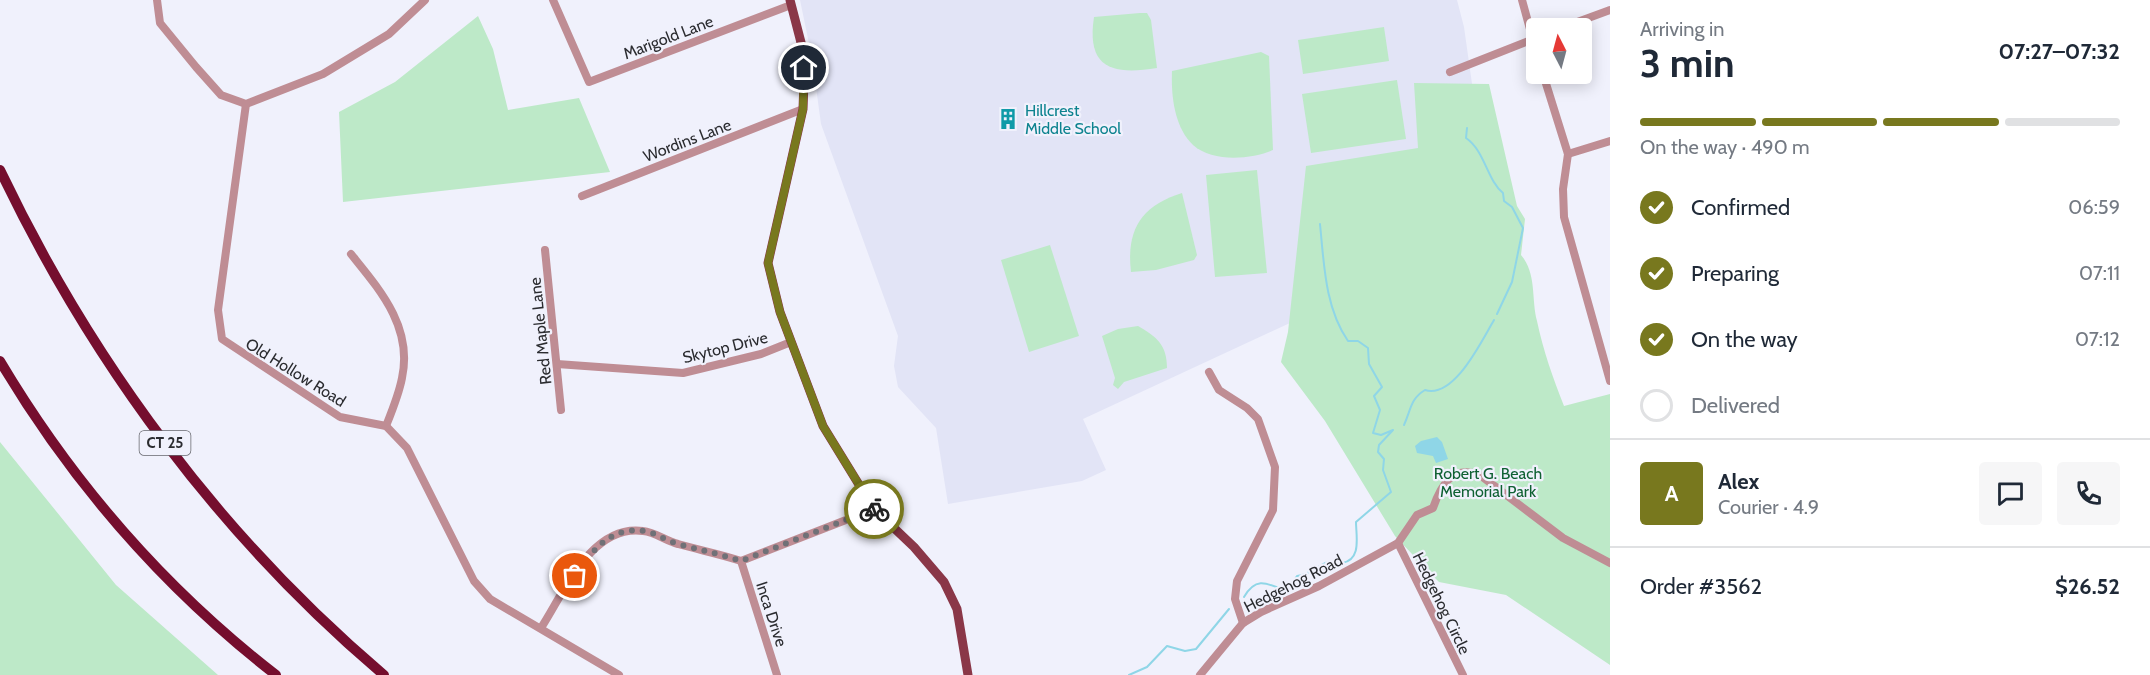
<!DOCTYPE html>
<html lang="en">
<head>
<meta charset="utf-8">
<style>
  :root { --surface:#fff; --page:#f6f6f7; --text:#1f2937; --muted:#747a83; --line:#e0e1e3; --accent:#78781e }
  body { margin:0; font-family:Cabin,sans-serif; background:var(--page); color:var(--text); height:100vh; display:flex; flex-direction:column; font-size:22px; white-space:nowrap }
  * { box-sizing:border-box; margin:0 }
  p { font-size:20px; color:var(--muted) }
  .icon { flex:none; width:33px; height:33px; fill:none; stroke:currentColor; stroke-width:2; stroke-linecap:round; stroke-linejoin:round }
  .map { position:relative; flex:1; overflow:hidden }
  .sheet { display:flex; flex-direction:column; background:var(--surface); width:540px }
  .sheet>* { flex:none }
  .needle { width:39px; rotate:354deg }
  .tools { position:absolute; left:1526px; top:18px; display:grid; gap:12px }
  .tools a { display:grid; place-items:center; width:66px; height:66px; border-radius:6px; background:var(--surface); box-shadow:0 3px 15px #0003; font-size:30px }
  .pin { position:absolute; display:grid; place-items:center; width:51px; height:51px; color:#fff; margin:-26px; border:3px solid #fff; border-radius:50%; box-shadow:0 2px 6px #0007 }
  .courier { position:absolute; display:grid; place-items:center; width:60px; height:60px; margin:-30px; border:4px solid #78781e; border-radius:50%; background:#fff; color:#222; box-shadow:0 2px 8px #0007 }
  .overview em { font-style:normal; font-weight:700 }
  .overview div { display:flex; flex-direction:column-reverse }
  .overview { display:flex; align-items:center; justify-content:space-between; height:102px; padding:0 30px }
  h1 { font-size:39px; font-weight:700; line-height:45px }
  .bar { display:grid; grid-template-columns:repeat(4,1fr); gap:9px 6px; align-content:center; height:72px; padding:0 30px }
  .bar i { height:8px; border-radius:4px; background:var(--line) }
  .bar .selected { background:var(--accent) }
  .bar p { grid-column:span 4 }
  .line { display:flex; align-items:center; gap:15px; padding:0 30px; border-top:2px solid var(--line) }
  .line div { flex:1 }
  .round { display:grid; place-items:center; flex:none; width:63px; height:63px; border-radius:6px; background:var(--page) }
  ol { padding:0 30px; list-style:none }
  li { display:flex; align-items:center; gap:18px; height:66px }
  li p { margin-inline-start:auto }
  li .icon { padding:6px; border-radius:50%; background:var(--accent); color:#fff; stroke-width:4 }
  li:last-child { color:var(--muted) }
  li i { width:33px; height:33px; border:3px solid var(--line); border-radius:50% }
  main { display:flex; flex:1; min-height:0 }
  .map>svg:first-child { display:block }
  .built { fill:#e2e4f6 }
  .green { fill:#bde9c8 }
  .water { fill:#8fd6e7 }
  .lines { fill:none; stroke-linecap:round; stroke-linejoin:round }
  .stream { stroke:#8fd6e7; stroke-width:2 }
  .minor { stroke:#bf8d94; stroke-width:8 }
  .major { stroke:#8a3748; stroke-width:9 }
  .highway { stroke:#750e2e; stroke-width:10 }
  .done { stroke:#707177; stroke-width:6; stroke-dasharray:0 10.8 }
  .route { stroke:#78781e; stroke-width:8 }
  .labels { text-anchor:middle; stroke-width:4.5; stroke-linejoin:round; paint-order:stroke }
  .shield { fill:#f0f1fc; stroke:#66676d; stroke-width:1.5 }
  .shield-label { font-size:15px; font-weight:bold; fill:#2b2c30 }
  .street-label { font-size:16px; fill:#2b2c30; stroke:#f0f1fc }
  .culture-label { font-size:16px; fill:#0d838f; stroke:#f0f1fc; text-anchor:start }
  .park-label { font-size:16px; fill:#0f6133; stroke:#f0f1fc }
</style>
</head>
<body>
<main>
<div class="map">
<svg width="1610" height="675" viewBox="0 0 1610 675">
  <rect width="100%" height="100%" fill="#f0f1fc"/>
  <polygon class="built" points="800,0 1457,0 1464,27 1475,105 1331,304 1083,419 1106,470 1082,481 948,504 936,428 898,387 894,366 898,336 821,124 812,58"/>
  <g class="green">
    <path d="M1140,13H1147L1151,20L1157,68C1113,75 1086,69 1094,17Z"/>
    <polygon points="478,16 493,49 508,110 579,98 610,172 343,202 339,112 395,82"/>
    <polygon points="1384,27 1389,61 1303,74 1298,40"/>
    <path d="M1261,52L1269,56L1273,150C1252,159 1213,163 1193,145C1174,127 1171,95 1172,71Z"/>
    <polygon points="1397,80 1406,139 1311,153 1302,94"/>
    <path d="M1414,83L1489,84L1517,206L1525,219L1521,255C1537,274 1531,298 1537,321C1543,350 1553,378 1564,406L1610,394V665L1506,595L1439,582L1431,574L1423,573L1412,554L1395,536L1325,421L1281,362L1288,332L1306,166L1418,148Z"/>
    <polygon points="1257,170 1267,273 1215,277 1206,175"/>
    <path d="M1182,193L1197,255L1194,260L1156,270L1131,272C1126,230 1141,206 1182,193Z"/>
    <polygon points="1050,245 1079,336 1029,352 1001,260"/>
    <path d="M1138,326C1157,337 1167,345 1167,368L1124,382L1118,389L1113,385L1115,378L1102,336L1118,329Z"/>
    <polygon points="0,442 116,585 218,675 0,675"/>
  </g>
  <polygon class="water" points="1437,437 1442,442 1448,459 1436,463 1433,456 1417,453 1415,446 1421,441"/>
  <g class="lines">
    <g class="stream">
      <path d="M1467,128L1466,138C1485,151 1487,180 1503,193L1504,201L1512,207L1523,228L1512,282L1497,314"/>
      <path d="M1404,425C1411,410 1410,399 1425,390C1454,399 1481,342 1494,320"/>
      <path d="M1244,597C1255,578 1265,582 1281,589L1291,585L1297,576C1310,575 1317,566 1328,562C1333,561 1338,564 1342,563C1362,560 1356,536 1356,522L1391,492L1383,470L1384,459L1378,452L1379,445L1393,430L1381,435L1373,433L1380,410L1374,396L1382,387L1369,364L1368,348L1358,341H1348C1325,308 1324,264 1320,224"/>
      <polyline points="1129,675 1147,667 1167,646 1185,651 1196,649 1229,609"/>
    </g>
    <g class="minor">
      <polyline points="157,0 160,23 196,67 221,95 246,104 323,74 389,34 425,0"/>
      <polyline points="553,0 589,82 791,5"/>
      <polyline points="1522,0 1536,51"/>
      <polyline points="1561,28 1610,10"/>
      <polyline points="1450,72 1536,38"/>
      <polyline points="1543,74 1568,154 1563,189 1564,217 1610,381"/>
      <polyline points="246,104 218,310 222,339 340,417 386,426 407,448 474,581 490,599 619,675"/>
      <polyline points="1568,154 1610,141"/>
      <polyline points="582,196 803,109"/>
      <polyline points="545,250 561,410"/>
      <path d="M351,254C380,290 413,327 402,378C399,394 392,411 386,426"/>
      <polyline points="557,364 683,373 761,354 791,342"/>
      <polyline points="1209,372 1219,390 1247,408 1258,419 1275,467 1273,510 1237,581 1235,599 1243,623"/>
      <polyline points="1398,543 1463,675"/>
      <polyline points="741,561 874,509"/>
      <polyline points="741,561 777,675"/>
      <path d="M541,628C564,593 591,524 643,531C655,532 666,541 678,544C699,550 720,554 741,561"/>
      <path d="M1200,675L1243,623L1261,612L1319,586L1398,543L1417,515L1433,508C1441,485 1452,465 1480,475L1563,538L1610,563"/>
    </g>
    <polyline class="major" points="790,0 804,54 804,82 803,109 768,263 780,312 823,426 874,509 914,547 944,582 957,609 968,675"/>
    <g class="highway">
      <path d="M0,170C92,363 221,537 384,675"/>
      <path d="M0,361C72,482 165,589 276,675"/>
    </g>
  </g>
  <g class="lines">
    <path class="done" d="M575,576C591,552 610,526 644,531C656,533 667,541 678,544C700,550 720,554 741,561L874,509"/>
    <polyline class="route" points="804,68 803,109 768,263 780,312 823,426 874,509"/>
  </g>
  <defs>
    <symbol id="building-bare" viewBox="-9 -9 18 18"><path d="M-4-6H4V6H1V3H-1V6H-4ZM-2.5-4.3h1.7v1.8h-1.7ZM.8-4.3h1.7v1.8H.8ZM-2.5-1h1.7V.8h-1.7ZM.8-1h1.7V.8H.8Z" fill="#0f9aa8" stroke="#f0f1fc" stroke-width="2.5" paint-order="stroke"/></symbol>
  </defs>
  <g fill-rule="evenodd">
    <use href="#building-bare" x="993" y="104" width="30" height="30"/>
  </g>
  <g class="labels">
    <rect class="shield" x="139.5" y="431" width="51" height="24" rx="4.5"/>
    <g class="shield-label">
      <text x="165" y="448">CT 25</text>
    </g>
    <g class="street-label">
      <text transform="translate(668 37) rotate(-21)" y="6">Marigold Lane</text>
      <text transform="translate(687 140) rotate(-21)" y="6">Wordins Lane</text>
      <text transform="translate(540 331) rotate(-96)" y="6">Red Maple Lane</text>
      <text transform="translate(725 347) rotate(-14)" y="6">Skytop Drive</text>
      <text transform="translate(296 372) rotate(32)" y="6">Old Hollow Road</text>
      <text transform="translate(1293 583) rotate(-27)" y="6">Hedgehog Road</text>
      <text transform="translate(1442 603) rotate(64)" y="6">Hedgehog Circle</text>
      <text transform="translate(772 614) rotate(72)" y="6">Inca Drive</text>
    </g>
    <g class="culture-label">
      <text x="1025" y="116">Hillcrest<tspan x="1025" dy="18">Middle School</tspan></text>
    </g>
    <g class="park-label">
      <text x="1488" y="479">Robert G. Beach<tspan x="1488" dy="18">Memorial Park</tspan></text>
    </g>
  </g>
</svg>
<div class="tools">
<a><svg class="needle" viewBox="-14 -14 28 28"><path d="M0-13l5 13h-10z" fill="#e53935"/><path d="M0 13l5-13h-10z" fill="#747a83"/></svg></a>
</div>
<div class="pin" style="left:575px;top:576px;background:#ea580c"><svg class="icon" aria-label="bag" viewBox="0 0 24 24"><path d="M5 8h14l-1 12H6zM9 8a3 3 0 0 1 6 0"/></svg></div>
<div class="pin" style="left:804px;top:68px;background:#1f2937"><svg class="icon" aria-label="home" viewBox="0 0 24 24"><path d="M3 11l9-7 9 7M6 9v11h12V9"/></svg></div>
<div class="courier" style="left:874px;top:509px"><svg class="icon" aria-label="bike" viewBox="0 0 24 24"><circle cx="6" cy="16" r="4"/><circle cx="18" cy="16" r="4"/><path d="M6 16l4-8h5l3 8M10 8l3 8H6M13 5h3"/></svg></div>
</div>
<section class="sheet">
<div class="overview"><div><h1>3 min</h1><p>Arriving in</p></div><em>07:27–07:32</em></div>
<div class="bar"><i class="selected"></i><i class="selected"></i><i class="selected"></i><i></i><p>On the way · 490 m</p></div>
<ol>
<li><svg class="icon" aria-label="check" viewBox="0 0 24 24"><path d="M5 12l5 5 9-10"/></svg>Confirmed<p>06:59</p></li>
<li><svg class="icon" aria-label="check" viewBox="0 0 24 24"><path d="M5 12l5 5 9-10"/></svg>Preparing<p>07:11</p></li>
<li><svg class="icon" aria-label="check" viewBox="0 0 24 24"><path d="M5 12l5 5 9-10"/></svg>On the way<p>07:12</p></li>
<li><i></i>Delivered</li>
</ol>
<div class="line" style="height:108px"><b class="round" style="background:var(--accent);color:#fff">A</b><div><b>Alex</b><p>Courier · 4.9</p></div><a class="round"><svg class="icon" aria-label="chat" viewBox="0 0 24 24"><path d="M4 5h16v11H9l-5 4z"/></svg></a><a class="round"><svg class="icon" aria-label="phone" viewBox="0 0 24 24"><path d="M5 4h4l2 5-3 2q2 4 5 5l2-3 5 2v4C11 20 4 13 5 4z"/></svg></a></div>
<div class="line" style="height:78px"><div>Order #3562</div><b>$26.52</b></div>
</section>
</main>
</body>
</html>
